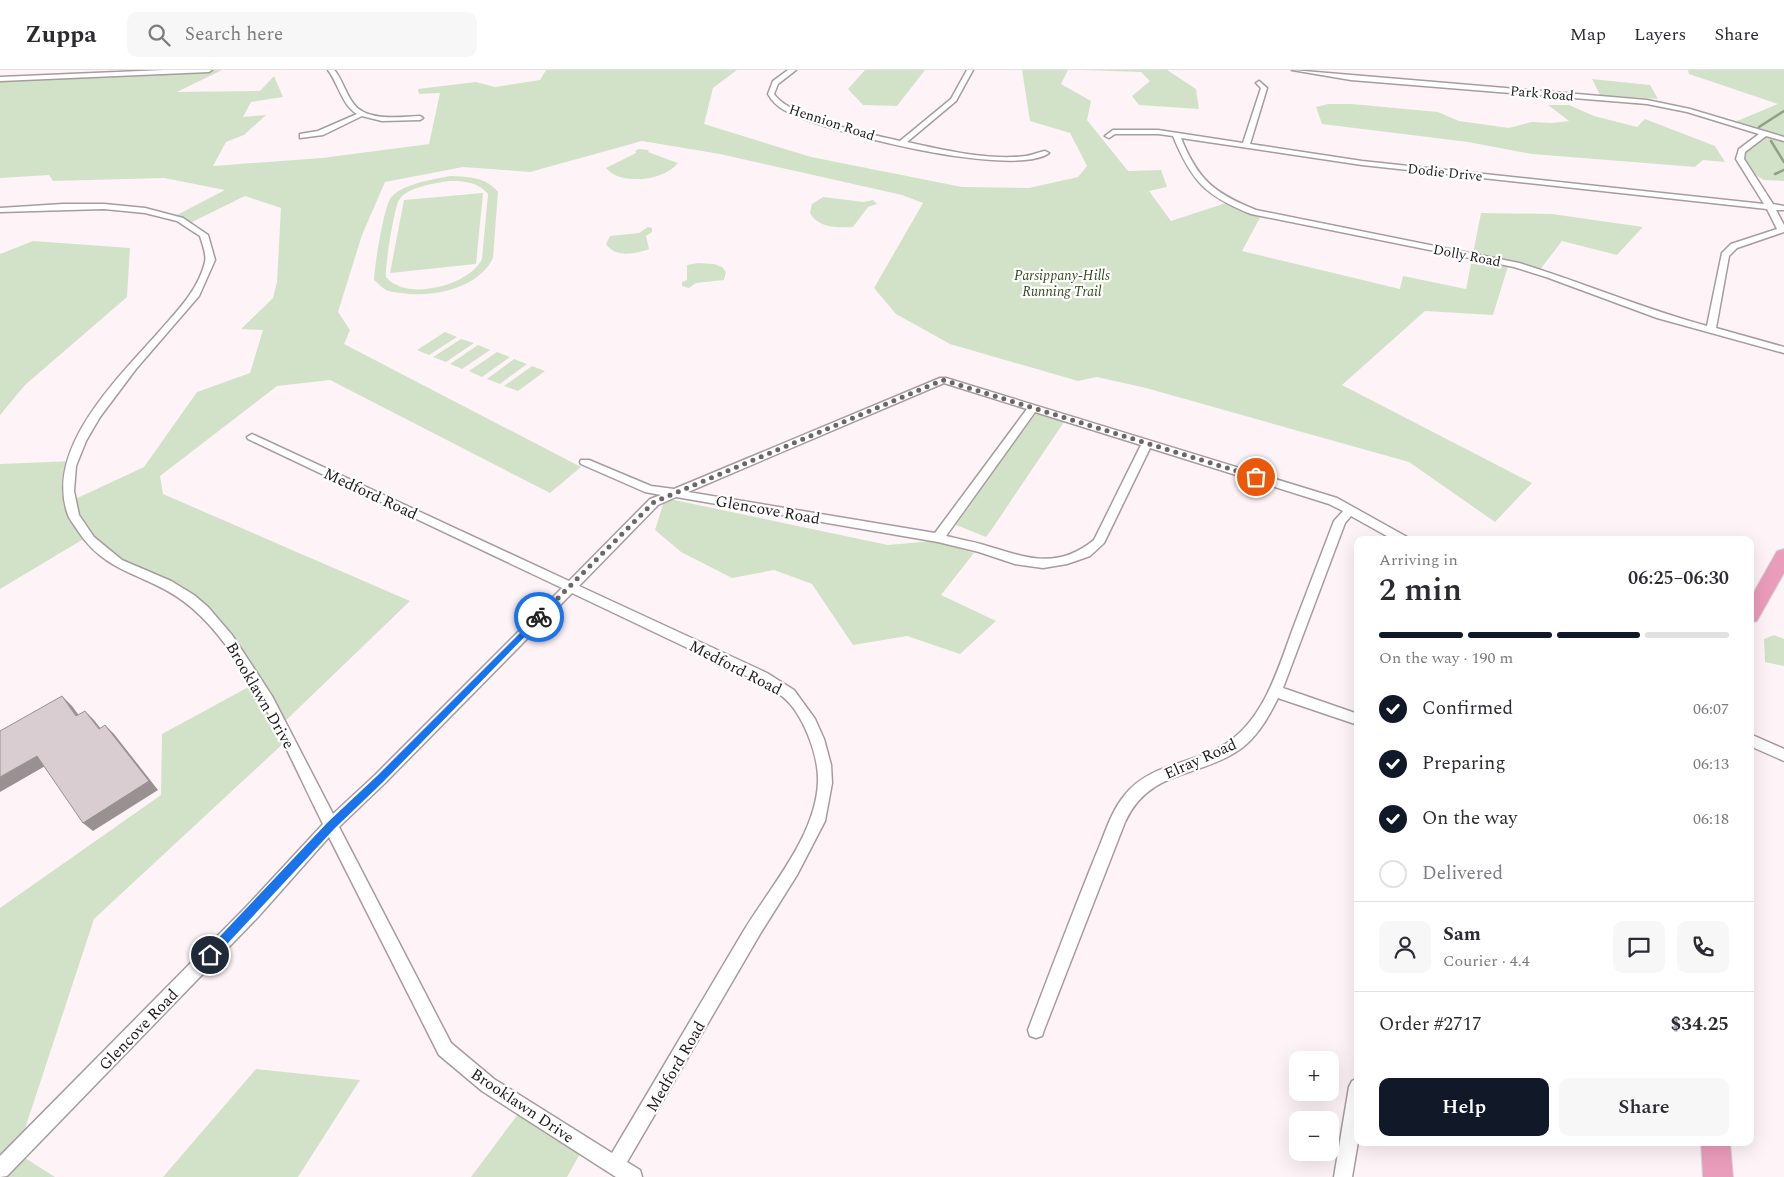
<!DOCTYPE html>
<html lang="en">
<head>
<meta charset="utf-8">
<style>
  :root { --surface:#fff; --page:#f7f7f7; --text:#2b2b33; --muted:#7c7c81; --line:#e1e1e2; --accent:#111827 }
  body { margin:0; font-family:Spectral,serif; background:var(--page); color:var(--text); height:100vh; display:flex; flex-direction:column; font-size:19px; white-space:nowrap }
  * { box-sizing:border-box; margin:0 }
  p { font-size:16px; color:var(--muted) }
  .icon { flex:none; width:28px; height:28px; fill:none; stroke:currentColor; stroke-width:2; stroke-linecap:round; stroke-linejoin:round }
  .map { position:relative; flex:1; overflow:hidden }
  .drawer { position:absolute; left:1354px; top:466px; width:400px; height:610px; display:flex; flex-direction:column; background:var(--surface); border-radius:10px; box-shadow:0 5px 20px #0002 }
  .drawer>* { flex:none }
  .tools { position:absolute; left:1289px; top:981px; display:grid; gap:10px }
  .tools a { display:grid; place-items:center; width:50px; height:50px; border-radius:10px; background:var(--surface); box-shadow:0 5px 20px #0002; font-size:25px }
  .pin { position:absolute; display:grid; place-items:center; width:42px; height:42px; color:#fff; margin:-21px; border:2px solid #fff; border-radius:50%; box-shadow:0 1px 5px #0007 }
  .courier { position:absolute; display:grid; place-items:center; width:50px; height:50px; margin:-25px; border:4px solid #1a73e8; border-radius:50%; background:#fff; color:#222; box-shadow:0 1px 6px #0007 }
  .headline em { font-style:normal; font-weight:600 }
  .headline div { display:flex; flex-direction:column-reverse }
  .headline { display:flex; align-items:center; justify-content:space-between; height:85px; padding:0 25px }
  h1 { font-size:32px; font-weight:600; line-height:38px }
  .bar { display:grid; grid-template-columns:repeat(4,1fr); gap:8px 5px; align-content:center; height:60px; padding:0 25px }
  .bar i { height:6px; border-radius:4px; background:var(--line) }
  .bar .current { background:var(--accent) }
  .bar p { grid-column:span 4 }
  .line { display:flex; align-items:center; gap:12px; padding:0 25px; border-top:1px solid var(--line) }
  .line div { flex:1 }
  .round { display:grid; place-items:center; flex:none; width:52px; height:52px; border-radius:10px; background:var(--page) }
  ol { padding:0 25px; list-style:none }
  li { display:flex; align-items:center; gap:15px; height:55px }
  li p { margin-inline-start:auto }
  li .icon { padding:5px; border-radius:50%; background:var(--accent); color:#fff; stroke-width:4 }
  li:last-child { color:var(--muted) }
  li i { width:28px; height:28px; border:2px solid var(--line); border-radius:50% }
  .button { display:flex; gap:10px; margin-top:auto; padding:10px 25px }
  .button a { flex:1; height:58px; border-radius:10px; background:var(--accent); color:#fff; font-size:20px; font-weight:600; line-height:58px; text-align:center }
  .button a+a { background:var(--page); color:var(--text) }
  header { display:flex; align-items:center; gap:30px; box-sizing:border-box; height:70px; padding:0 25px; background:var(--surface); border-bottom:1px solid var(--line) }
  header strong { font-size:24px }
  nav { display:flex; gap:28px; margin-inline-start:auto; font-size:18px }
  .search { width:350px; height:45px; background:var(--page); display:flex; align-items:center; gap:12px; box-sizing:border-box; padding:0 18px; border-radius:10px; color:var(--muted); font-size:19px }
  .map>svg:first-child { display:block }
  .green { fill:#d2e2c9; fill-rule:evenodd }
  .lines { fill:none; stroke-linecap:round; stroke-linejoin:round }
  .stream { stroke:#8fa184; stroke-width:2.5 }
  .minor-casing { stroke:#a79b9e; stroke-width:3 }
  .primary-casing { stroke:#d6d6d6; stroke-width:2 }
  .minor { fill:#fff; fill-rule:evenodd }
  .primary { fill:#ea9dbb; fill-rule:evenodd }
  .shaded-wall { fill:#999092 }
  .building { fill:#dacdd1; stroke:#999092 }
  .route { fill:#1a73e8 }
  .done { stroke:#6c6667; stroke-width:5; stroke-dasharray:0 9 }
  .labels { text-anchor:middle; stroke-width:4.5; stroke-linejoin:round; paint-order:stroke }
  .far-street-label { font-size:14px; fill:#1e191a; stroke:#fff }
  .far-park-label { font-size:14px; font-style:italic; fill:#30491c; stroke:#fff }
  .street-label { font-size:16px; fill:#1e191a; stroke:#fff }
</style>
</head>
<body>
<header>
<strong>Zuppa</strong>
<div class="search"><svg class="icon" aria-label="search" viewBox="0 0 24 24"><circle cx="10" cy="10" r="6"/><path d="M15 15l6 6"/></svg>Search here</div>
<nav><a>Map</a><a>Layers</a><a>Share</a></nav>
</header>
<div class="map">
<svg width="1784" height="1107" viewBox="0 0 1784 1107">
  <rect width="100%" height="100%" fill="#fef4f7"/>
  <g class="green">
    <polygon points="170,0 222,0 177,22 260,21 274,6 283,27 251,32 243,47 266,45 244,65 226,72 213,96 322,88 429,74 440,23 419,24 418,19 476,12 495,17 540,10 546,0 737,0 713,18 704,54 811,87 962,117 1029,118 1078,107 1087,96 1070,63 1030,51 1022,0 1068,0 1061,14 1091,31 1087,50 1128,101 1161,100 1167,117 1149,121 1171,151 1229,132 1262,144 1242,181 1400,219 1403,206 1466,219 1481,143 1552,144 1643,157 1617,185 1562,171 1539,201 1509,193 1493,245 1425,241 1342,315 1532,413 1495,452 1409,392 1146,318 1097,307 1078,311 950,274 896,244 874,218 923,133 902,125 720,84 642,71 530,102 463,97 385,112 362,165 338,242 350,260 344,274 581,397 550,423 330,310 277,316 160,406 163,424 410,531 278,658 286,671 94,849 17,1083 55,1107 0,1107 0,838 161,725 162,664 254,614 211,545 141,506 87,467 0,519 0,394 73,391 73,430 144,397 197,322 250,303 263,260 241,259 273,228 277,212 281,138 245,126 188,154 173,147 225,120 164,108 53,111 49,105 0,108 0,9"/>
    <polygon points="865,0 925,0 897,36 863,35 848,19"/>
    <polygon points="1082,0 1167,0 1196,19 1199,39 1139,35 1132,26 1150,11 1141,2"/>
    <polygon points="1688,0 1784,0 1784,111 1764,110 1746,99 1742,81 1766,64 1732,53 1778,34 1689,4"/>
    <polygon points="1592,9 1650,15 1658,29 1600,25"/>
    <polygon points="1328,34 1352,34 1438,42 1459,51 1509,58 1532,52 1552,53 1569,51 1548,35 1569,35 1594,46 1637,57 1645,49 1715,76 1725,92 1703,90 1695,97 1532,84 1468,72 1322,54 1316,37"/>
    <path d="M639,79L649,80L648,82L678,93C664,111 620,116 606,98L636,83L635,81Z"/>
    <path d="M451,106C469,107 486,107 498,122L493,188C478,219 432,228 401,223C396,222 390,222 386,220C382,218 378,213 374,210C374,198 384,138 390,129C400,114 434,109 451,106ZM449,111C464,111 478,112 488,124L482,189C471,213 418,228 395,214C391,213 388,209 386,207C385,195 394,139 399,130C407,117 436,113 449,111Z"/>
    <polygon points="483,123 476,194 390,203 404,130"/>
    <path d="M823,127L864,132L873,130L877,134L868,137L853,157C838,158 818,158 810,143L812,134Z"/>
    <path d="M648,157L652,158V162L646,166L649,179C636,184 615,188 606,174L610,166L639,163Z"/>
    <polygon points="33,171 130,178 127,227 25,315 0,345 0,184"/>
    <polygon points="698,193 714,194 722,197 726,202 724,210 696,213 689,218 682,216 682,212 687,210 687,195"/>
    <polygon points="445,262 457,267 429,285 417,280"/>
    <polygon points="461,269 474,273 446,292 433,287"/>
    <polygon points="478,275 490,280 462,299 450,294"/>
    <polygon points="497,282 510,287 482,307 469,301"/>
    <polygon points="514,289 527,294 500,314 487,309"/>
    <polygon points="532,296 545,301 518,321 504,316"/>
    <polygon points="1035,343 1064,352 992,459 986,467 956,455"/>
    <polygon points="665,428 888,475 933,471 974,483 941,525 996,551 960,584 907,566 853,575 812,514 774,500 732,508 681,482 655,460"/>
    <polygon points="1774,565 1784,569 1784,596 1765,592 1764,569"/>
    <polygon points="256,999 360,1010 298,1107 163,1107"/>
    <polygon points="524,1036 585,1075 567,1107 471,1107"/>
  </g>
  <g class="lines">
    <g class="stream">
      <polyline points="1759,57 1784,41"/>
      <polyline points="1771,71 1784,92"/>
      <polyline points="1775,104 1784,100"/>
    </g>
    <defs>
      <g id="minor">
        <polygon points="164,0 212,0 209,2 0,11 0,7"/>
        <path d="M328,0H334L336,2C343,12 346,24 353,33C366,52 400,47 420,46L423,48L420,50L382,51L362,46L323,65L300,68V64L318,61L357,44C342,35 338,13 328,0Z"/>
        <path d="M788,0H796L778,14L774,24C791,49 871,64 900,71L951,29L967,0H973L956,31L907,72C943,80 990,91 1026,86C1033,85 1039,82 1045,81L1049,83C1014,109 822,62 784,40C777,36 772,31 768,24L773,11Z"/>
        <path d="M1292,0L1647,30L1690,39L1784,67V71L1766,66L1745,82L1744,89L1773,134L1784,136V140H1776L1784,155V162L1737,178L1729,186L1716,258L1784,277V283L1657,248L1546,207L1514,197L1251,144C1206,126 1192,112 1173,66L1158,64H1115L1109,68L1105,66L1113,60H1158L1243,73L1261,18L1256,13L1259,11L1267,18L1250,74L1362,91L1764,134L1736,89L1739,79L1759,64L1687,42L1647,34L1351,10ZM1181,68L1362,95L1767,139L1777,159L1731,174L1722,183L1707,256C1643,239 1582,212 1519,193L1256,140C1214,123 1198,110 1181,68Z"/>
        <path d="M63,134H104L145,138L183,148L208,165L215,190L199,226L136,299L100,347L86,371L76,396L74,421L79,445L94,467L122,490L171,511L194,525L208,537L232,565L272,626L333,744L375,705L562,518L248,369L247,367L252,364L569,511L650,429L661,425L645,422L581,394L580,392L581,390H589L651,416L674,419L940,308H946L1337,428L1407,467L1409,470H1394L1351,446L1345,453L1283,618L1358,644V655L1278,628C1268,648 1256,670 1236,682C1195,708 1149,700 1125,752L1044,960L1042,966L1036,968L1030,966L1028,960C1050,902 1072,844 1095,787C1104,767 1110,743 1124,726C1150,692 1194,695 1227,673C1266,647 1279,595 1295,553C1308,519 1321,485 1334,451L1343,441L1329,434L1150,378L1104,473L1090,486L1067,494L1043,498L1015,494L979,482L938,472L676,427L658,435L579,516L767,603L794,620L815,649L824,669L831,695L832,713L825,751L797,805L760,864L627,1092L640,1100L642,1107H616L482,1021L439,985L329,767L258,847L7,1106L0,1107V1086L246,837L323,754C289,687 244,575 183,531C146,503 107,505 78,461C75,456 70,450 68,445C44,379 118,308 157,264C176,242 198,221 205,192C207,185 202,173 200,166L177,151L145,143L104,139L0,142V138ZM944,313L1027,339L935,463L688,422ZM1035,342L1141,375L1094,470C1056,501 1025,487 984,475C971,471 958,469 946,466ZM572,523L757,611C766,616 775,621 783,627C803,643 819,686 818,712C816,766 770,817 743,862C699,936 656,1009 612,1083L494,1009L451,973L339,757L385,713Z"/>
        <polygon points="1750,664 1784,679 1784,691 1750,676"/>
        <polygon points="1358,1008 1358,1072 1352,1107 1334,1107 1349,1017 1352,1011"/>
      </g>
      <g id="primary">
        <polygon points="1784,479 1784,503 1757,551 1750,553 1750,529 1777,481"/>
        <polygon points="1701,1072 1730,1072 1733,1107 1703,1107"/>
      </g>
    </defs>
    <use href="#minor" class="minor-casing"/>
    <use href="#primary" class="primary-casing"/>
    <use href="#minor" class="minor"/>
    <use href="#primary" class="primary"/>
  </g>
  <g class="shaded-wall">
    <polygon points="62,626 72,636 86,655 76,646"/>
    <polygon points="85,641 94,650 108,668 99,659"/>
    <polygon points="105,655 114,664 158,720 93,761 83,753"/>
    <polygon points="37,686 47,695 0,722 0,707"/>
  </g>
  <polygon class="building" points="62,626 76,646 85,641 99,659 105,655 149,711 83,753 37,686 0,707 0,661"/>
  <polygon class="route" points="539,544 543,547 542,549 383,712 335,758 214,888 206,888 205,885 206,881 328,752 377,706"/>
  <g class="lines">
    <polyline class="done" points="539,547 654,432 943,310 1256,407"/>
  </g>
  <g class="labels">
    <g class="far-street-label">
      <text transform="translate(1542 23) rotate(5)" y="5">Park Road</text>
      <text transform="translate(832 52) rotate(18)" y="5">Hennion Road</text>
      <text transform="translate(1445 102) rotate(6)" y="5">Dodie Drive</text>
      <text transform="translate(1467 185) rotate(11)" y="5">Dolly Road</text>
    </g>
    <g class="far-park-label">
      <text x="1062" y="210">Parsippany-Hills<tspan x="1062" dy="16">Running Trail</tspan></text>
    </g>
    <g class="street-label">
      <text transform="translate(371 423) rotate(25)" y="6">Medford Road</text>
      <text transform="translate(768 439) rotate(10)" y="6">Glencove Road</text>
      <text transform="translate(736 597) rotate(27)" y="6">Medford Road</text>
      <text transform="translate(261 625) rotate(60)" y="6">Brooklawn Drive</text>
      <text transform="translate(1200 688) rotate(-24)" y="6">Elray Road</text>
      <text transform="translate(138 959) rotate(-46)" y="6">Glencove Road</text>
      <text transform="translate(675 996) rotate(-60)" y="6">Medford Road</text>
      <text transform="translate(523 1035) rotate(34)" y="6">Brooklawn Drive</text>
    </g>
  </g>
</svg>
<div class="tools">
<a>+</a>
<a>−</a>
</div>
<div class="pin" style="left:1256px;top:407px;background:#ea580c"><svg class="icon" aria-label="bag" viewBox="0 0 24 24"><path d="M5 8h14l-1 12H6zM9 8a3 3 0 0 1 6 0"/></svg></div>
<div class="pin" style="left:210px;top:885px;background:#1f2937"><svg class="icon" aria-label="home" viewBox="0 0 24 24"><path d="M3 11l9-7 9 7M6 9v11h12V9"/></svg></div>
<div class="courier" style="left:539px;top:547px"><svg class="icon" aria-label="bike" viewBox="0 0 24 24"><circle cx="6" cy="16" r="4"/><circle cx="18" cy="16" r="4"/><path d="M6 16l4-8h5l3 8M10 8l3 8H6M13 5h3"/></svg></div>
<section class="drawer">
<div class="headline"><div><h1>2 min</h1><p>Arriving in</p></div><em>06:25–06:30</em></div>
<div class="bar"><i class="current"></i><i class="current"></i><i class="current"></i><i></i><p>On the way · 190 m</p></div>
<ol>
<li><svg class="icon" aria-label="check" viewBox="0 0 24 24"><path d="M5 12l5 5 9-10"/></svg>Confirmed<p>06:07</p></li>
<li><svg class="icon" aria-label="check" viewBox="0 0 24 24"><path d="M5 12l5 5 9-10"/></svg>Preparing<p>06:13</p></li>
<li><svg class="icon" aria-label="check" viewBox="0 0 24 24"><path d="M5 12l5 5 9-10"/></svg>On the way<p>06:18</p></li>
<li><i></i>Delivered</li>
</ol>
<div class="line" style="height:90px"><a class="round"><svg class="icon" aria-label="person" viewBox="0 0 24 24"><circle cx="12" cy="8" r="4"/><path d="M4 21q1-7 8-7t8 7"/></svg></a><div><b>Sam</b><p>Courier · 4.4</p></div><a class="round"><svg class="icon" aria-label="chat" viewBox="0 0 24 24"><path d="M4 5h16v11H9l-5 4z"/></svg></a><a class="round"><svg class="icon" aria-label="phone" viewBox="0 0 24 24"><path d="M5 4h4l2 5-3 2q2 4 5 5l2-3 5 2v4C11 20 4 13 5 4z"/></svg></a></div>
<div class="line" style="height:65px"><div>Order #2717</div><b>$34.25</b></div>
<div class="button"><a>Help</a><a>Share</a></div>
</section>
</div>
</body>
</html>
